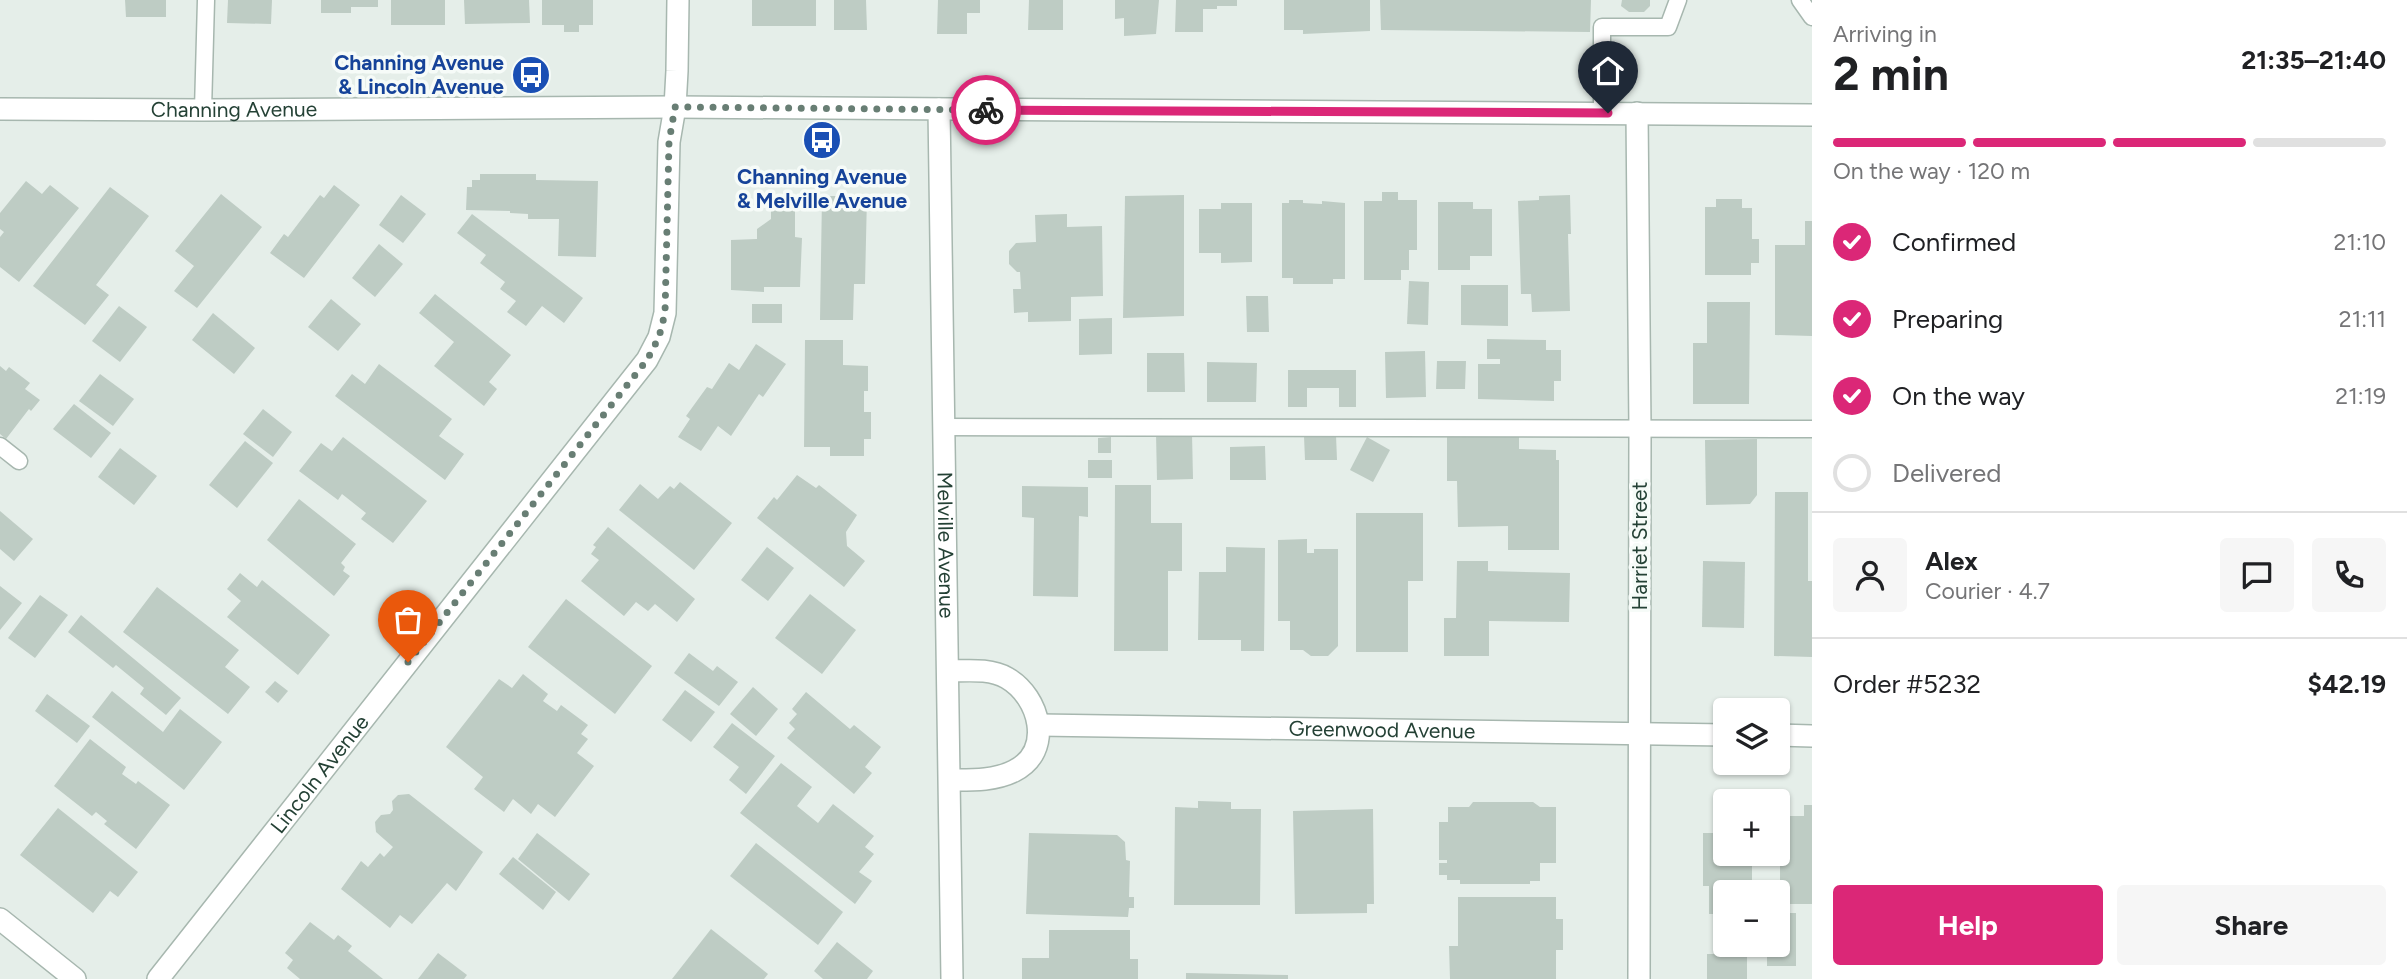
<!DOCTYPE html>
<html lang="en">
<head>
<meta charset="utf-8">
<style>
  :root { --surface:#fff; --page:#f6f6f6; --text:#202124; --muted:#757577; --line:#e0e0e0; --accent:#db2777 }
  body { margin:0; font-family:Figtree,sans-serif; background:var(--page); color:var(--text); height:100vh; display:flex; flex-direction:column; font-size:26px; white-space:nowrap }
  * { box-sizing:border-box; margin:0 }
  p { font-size:23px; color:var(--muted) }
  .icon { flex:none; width:38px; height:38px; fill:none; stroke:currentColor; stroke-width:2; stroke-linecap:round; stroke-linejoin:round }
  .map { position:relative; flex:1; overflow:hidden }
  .panel { display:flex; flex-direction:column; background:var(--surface); width:595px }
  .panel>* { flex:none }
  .buttons { position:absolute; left:1713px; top:698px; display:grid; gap:14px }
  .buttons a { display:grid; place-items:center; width:77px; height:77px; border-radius:7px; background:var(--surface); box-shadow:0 2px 5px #0004; font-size:35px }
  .pin { position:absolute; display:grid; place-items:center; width:60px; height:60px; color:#fff; margin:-72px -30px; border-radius:50% 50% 50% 0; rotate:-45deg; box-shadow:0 0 7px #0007 }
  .pin .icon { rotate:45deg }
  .courier { position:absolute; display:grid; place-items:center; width:70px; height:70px; margin:-35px; border:5px solid #db2777; border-radius:50%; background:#fff; color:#222; box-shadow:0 2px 9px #0007 }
  .summary em { font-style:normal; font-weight:700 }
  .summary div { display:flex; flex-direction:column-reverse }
  .summary { display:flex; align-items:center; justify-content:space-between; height:119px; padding:0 21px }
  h1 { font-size:46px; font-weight:700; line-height:52px }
  .bar { display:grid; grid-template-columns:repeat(4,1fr); gap:10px 7px; align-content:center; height:84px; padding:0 21px }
  .bar i { height:9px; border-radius:5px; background:var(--line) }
  .bar .current { background:var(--accent) }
  .bar p { grid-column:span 4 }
  .line { display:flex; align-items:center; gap:18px; padding:0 21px; border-top:2px solid var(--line) }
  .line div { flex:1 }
  .round { display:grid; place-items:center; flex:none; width:74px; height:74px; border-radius:7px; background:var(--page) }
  ol { padding:0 21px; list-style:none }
  li { display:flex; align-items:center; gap:21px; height:77px }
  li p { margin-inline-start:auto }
  li .icon { padding:7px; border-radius:50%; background:var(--accent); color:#fff; stroke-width:4 }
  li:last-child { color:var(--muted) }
  li i { width:38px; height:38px; border:4px solid var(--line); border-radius:50% }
  .primary-button { display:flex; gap:14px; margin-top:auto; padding:14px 21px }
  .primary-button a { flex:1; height:80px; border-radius:7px; background:var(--accent); color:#fff; font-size:28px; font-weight:700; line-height:80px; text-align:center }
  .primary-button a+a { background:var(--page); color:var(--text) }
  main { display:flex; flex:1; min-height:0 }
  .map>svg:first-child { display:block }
  .building { fill:#beccc4 }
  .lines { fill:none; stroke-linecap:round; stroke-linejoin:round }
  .service-casing { stroke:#a7b7af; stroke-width:19 }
  .minor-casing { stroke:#a7b7af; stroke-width:24 }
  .tertiary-casing { stroke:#a7b7af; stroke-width:24 }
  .service { stroke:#fff; stroke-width:16 }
  .minor { stroke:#fff; stroke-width:21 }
  .tertiary { stroke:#fff; stroke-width:21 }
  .done { stroke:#687e74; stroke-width:7; stroke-dasharray:0 12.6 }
  .route { stroke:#db2777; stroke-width:9 }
  .labels { text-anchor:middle; stroke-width:7; stroke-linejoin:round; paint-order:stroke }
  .transit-label { font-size:21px; font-weight:bold; fill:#164399; stroke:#f6fbf8; text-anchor:end }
  .street-label { font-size:21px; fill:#244135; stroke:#f6fbf8 }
</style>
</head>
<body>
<main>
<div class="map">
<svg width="1812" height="979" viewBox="0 0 1812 979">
  <rect width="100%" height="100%" fill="#e5eee9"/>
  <g class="building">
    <polygon points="125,0 166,0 166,17 126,17"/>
    <polygon points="228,0 272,0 271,24 227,23"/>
    <polygon points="321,0 378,0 378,7 351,7 351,13 321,13"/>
    <rect x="391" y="0" width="54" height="25"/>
    <polygon points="464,0 529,0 530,23 465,24"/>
    <polygon points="542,0 593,0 593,25 579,25 579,32 564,32 564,25 542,25"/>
    <rect x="752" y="0" width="64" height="26"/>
    <polygon points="834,0 866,0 867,30 834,30"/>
    <polygon points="938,0 980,0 980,13 967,13 967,34 937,34"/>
    <polygon points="1029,0 1063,0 1063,30 1028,30"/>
    <polygon points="1115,0 1159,0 1156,34 1124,36 1124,18 1115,19"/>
    <polygon points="1176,0 1237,0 1237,6 1217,6 1217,9 1203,9 1203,32 1175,32"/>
    <polygon points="1284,0 1370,0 1370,31 1303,34 1303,30 1284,30"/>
    <polygon points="1380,0 1591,0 1590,32 1381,30"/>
    <polygon points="1622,0 1650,0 1650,6 1644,12 1629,12 1621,6"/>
    <polygon points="480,174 536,174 536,180 598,181 596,257 558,256 559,219 528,219 528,214 510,213 510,211 466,210 467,187 472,187 472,180 480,180"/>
    <polygon points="26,181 42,194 50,185 79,208 19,282 0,267 0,237 4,232 0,229 0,213"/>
    <polygon points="334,185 360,205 304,278 270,253 284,234 288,237 320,195 324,198"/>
    <polygon points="110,187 149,216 96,285 109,295 85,325 33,286"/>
    <polygon points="1382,192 1398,192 1398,200 1417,200 1417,250 1409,250 1409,270 1401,270 1401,280 1364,280 1364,201 1382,201"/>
    <polygon points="221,194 262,227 197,308 174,291 194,266 175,251"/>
    <polygon points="401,195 426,214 403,243 379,225"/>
    <polygon points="1184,195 1184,316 1123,318 1125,196"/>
    <polygon points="1570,195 1571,234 1568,234 1570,311 1532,312 1531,294 1521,294 1518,201 1539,200 1539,196"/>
    <polygon points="822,196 867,196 865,284 854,284 853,320 820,320"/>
    <polygon points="771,197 795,198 795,237 802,238 800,287 764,287 764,292 731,290 731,240 757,239 757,229 771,219"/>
    <polygon points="1716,199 1742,199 1742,208 1752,208 1752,239 1759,239 1759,263 1751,263 1751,275 1705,275 1705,207 1716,207"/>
    <polygon points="1289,200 1303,200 1303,203 1322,204 1322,201 1345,203 1345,279 1333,279 1333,284 1293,284 1293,278 1282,278 1282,203 1289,203"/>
    <polygon points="1438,202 1473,202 1473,209 1492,209 1492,256 1470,256 1470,270 1438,270"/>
    <polygon points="1221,203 1252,203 1252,262 1221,263 1221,253 1199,253 1199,209 1221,209"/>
    <polygon points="472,214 583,298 564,323 542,306 526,326 507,312 516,301 500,289 505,282 480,263 486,255 457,233"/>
    <polygon points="1067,214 1067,227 1102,226 1103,296 1071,297 1071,321 1028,322 1028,312 1014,313 1013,289 1021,289 1020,272 1017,272 1009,264 1009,251 1016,243 1036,242 1035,215"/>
    <polygon points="1805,221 1812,221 1812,336 1775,335 1775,245 1805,245"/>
    <polygon points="379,244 403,264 375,297 352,278"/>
    <polygon points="1409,281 1429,282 1428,325 1407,324"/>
    <polygon points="1461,285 1508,285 1508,326 1461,325"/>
    <polygon points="435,294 511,355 489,382 497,389 484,406 434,366 454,342 419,313"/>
    <polygon points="1246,296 1268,296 1269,332 1247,332"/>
    <polygon points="331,299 361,324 338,351 308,327"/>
    <polygon points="1707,302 1750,302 1749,404 1693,404 1693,343 1707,343"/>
    <rect x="752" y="304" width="30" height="19"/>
    <polygon points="119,306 147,327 120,362 92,341"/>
    <polygon points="213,313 255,348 234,374 192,340"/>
    <polygon points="1112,318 1112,354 1079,355 1079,319"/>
    <polygon points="1487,339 1546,340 1546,350 1561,350 1561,381 1554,381 1554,401 1478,399 1478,364 1500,364 1500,359 1487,359"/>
    <polygon points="805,340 843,340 843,365 868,366 868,391 864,391 864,412 871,412 871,439 864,439 864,456 830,456 830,447 804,447"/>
    <polygon points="756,344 786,364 763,397 759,394 731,436 718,426 701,451 678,437 690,419 686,416 707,387 712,389 729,363 739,370"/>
    <polygon points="1425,351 1426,397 1386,398 1385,352"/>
    <polygon points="1147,353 1184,353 1185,392 1147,392"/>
    <polygon points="1437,361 1466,361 1465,389 1436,389"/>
    <polygon points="1207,362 1257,363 1256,402 1207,402"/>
    <polygon points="379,364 452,419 439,436 464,454 445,480 335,396 352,374 365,384"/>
    <polygon points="0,366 6,371 9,367 30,383 25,389 40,400 31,411 29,409 6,439 0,434"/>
    <polygon points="1288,370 1356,370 1356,407 1339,407 1339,388 1307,388 1307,407 1288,407"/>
    <polygon points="100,374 134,399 113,426 79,401"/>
    <polygon points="74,404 111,433 91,458 53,429"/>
    <polygon points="263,409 292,432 273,457 243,434"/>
    <polygon points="1156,433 1192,433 1193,479 1157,480"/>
    <polygon points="1336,435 1337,460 1305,460 1304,436"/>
    <polygon points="343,437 427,501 393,543 361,519 366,513 342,494 338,500 299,471 321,443 332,451"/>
    <polygon points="1111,437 1111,453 1098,453 1098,438"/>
    <polygon points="1367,437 1390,450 1373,482 1350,470"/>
    <polygon points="1447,437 1519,437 1519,449 1556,450 1556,460 1559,460 1559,550 1508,550 1508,526 1458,527 1457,481 1447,481"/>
    <polygon points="1757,439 1757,495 1750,504 1706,505 1705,440"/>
    <polygon points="245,441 273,463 237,508 209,485"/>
    <polygon points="1265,446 1266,480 1230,480 1230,447"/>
    <polygon points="120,448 157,476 134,505 98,477"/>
    <rect x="1088" y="460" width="24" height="18"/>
    <polygon points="797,475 816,488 819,485 857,515 846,532 847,546 865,561 844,587 757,518 774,497 777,500"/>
    <polygon points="680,482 732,523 694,570 619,510 640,484 658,499 670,486 674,489"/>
    <polygon points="1115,485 1151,485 1151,523 1182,523 1182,571 1168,571 1168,651 1114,651"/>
    <polygon points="1022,486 1088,487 1088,517 1079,516 1078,597 1033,596 1034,518 1022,517"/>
    <polygon points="1775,492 1808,492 1808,581 1812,581 1812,657 1774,656"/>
    <polygon points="299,499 356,544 341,563 345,567 343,571 350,576 334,596 267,540"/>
    <polygon points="0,511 33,539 14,561 0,549"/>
    <polygon points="1356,513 1423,513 1423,581 1408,581 1408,652 1356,652"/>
    <polygon points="608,527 695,599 677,622 655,604 648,611 636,602 624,616 581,581 599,560 591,554 596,547 593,545"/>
    <polygon points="1307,539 1307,553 1314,553 1314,549 1338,549 1338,646 1328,656 1311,656 1303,650 1290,650 1290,621 1278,621 1278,540"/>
    <polygon points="767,547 794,568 768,601 741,580"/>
    <polygon points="1226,547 1265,548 1264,651 1241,651 1241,640 1198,640 1199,572 1226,572"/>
    <polygon points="1457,561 1488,561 1488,571 1570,573 1569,622 1489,621 1489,656 1444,656 1444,618 1456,618"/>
    <polygon points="1703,561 1745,562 1744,628 1702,627"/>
    <polygon points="240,573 257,587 262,580 330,635 298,675 227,617 241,601 227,589"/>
    <polygon points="0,586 22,603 0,630"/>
    <polygon points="157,587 239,650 225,667 250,687 228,714 123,632"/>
    <polygon points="810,594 856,630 822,674 775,638"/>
    <polygon points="40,595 68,615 35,658 8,638"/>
    <polygon points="566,599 652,666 615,714 528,647"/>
    <polygon points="81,615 181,698 166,715 140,694 144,688 116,665 113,668 68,632"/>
    <polygon points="689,653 713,671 717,666 738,682 719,706 674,673"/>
    <polygon points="523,674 548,694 543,701 557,711 561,705 588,725 581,734 588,739 577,753 594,766 555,817 538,804 531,814 513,799 504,812 474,789 483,777 446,747 499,679 512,688"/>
    <polygon points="275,681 288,691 278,703 265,692"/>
    <polygon points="753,687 778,709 756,736 730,714"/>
    <polygon points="685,690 715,712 691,742 662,720"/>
    <polygon points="112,691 163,732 180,709 222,742 184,790 92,717"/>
    <polygon points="806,692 850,729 854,725 881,747 865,767 872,773 854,794 787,738 795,729 789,723 797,714 792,709"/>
    <polygon points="47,694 90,726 77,743 35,711"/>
    <polygon points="732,723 775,756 746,794 729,780 739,767 713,747"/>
    <polygon points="90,739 126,767 122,774 136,784 138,781 170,805 136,849 104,824 107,821 96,812 92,816 54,786"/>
    <polygon points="781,763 812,787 797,806 818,823 833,804 874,836 865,847 874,854 859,872 872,881 855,904 740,813"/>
    <polygon points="409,794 483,852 456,891 447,883 412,924 400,915 390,928 341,889 361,861 368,867 380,853 384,857 393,847 376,832 375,822 381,815 390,814 393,810 392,801 398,795"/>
    <polygon points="1198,801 1231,802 1231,809 1261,809 1260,905 1174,905 1175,807 1198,808"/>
    <polygon points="1473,802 1533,802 1540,807 1556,807 1556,863 1540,863 1540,881 1530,881 1530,884 1460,884 1460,880 1447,880 1447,875 1439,875 1439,863 1447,863 1447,860 1439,860 1439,822 1448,822 1448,807 1469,807"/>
    <polygon points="1804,805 1812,805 1812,904 1780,904 1780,816 1804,816"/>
    <polygon points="58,808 138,872 118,897 110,891 93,913 20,855"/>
    <polygon points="1373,809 1374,904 1367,904 1367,913 1295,914 1293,811"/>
    <polygon points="1721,811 1726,811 1726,854 1752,854 1752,888 1748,888 1748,892 1726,892 1726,914 1709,914 1709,886 1703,886 1703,833 1720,833"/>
    <polygon points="537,833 590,874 569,901 518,859"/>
    <polygon points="1029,833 1117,835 1125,842 1126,860 1130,861 1129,897 1134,897 1134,908 1129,908 1128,917 1026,914"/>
    <polygon points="756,843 843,912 818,945 730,876"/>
    <polygon points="513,857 556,892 543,910 499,874"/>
    <polygon points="1458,897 1556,897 1556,919 1563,919 1563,950 1556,950 1556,979 1450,979 1449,946 1458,946"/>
    <polygon points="1778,913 1796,913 1796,966 1767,966 1767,945 1778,945"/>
    <polygon points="310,922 334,940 338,935 352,946 348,951 383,979 300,979 287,968 293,960 285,953"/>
    <polygon points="711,929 768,974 764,979 672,979"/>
    <polygon points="1049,930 1130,930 1130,959 1138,959 1138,979 1022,979 1022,958 1049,958"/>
    <polygon points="837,942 873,971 867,979 823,979 814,971"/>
    <polygon points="438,953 467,975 464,979 418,979"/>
    <rect x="1707" y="954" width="40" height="25"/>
    <polygon points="1186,973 1288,975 1288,979 1186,979"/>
  </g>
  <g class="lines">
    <defs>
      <g id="service">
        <polyline points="1800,0 1812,17"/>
        <polyline points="203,110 206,0"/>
        <polyline points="1602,113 1602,27 1668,27 1678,0"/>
        <polyline points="944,427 1812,429"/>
        <polyline points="0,446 19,461"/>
      </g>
      <g id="minor">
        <path id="s1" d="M939,109L952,979"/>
        <polyline points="1637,113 1640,429 1639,979"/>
        <path d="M948,671C967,671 990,668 1007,678C1040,697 1054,751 1014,771C994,781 971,780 950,780"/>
        <path id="s2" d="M1039,725L1726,735"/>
        <polyline points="1778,735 1812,736"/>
        <polyline points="0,919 75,979"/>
        <path id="s3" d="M158,979L647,360L659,337L665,313L669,142L675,107L677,71L678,0"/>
      </g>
      <g id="tertiary">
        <path id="s4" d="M0,109L203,110L675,107L1812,115"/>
      </g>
    </defs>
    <use href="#service" class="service-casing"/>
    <use href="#minor" class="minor-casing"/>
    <use href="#tertiary" class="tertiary-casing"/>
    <use href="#service" class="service"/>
    <use href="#minor" class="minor"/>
    <use href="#tertiary" class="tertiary"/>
  </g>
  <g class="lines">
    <polyline class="done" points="408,662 647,360 659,337 665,313 669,142 675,107 986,110"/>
    <polyline class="route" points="986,110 1608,113"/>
  </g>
  <defs>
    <symbol id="bus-disc" viewBox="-11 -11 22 22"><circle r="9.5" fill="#1a4fb4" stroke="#f6fbf8"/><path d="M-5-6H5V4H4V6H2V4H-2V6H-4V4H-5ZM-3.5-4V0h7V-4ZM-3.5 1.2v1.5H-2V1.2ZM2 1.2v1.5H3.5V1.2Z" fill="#fff"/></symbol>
  </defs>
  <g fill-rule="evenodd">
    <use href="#bus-disc" x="509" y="53" width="44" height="44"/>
    <use href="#bus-disc" x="800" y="118" width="44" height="44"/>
  </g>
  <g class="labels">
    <g class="transit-label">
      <text x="504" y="70">Channing Avenue<tspan x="504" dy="24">&amp; Lincoln Avenue</tspan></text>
      <text x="822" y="184" text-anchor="middle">Channing Avenue<tspan x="822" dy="24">&amp; Melville Avenue</tspan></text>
    </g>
    <g class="street-label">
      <text dy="7" stroke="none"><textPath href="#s4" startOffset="234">Channing Avenue</textPath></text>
      <text dy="7" stroke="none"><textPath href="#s1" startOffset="436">Melville Avenue</textPath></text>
      <text transform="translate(1640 546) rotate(-90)" y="7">Harriet Street</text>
      <text dy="7" stroke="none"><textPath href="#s2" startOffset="343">Greenwood Avenue</textPath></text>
      <text dy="7" stroke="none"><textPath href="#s3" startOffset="261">Lincoln Avenue</textPath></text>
    </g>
  </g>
</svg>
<div class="buttons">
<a><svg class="icon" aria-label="layers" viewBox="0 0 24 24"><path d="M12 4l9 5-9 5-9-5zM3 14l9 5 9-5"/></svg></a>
<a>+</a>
<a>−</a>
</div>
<div class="pin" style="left:408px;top:662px;background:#ea580c"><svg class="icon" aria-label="bag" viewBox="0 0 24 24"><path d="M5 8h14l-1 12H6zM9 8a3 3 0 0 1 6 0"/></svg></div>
<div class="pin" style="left:1608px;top:113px;background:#1f2937"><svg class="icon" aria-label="home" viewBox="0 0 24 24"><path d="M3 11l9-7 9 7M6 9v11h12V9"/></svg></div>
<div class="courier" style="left:986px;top:110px"><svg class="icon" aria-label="bike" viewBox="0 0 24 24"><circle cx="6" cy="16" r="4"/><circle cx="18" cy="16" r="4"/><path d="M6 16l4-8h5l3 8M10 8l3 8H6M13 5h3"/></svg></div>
</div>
<section class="panel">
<div class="summary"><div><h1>2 min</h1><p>Arriving in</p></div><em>21:35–21:40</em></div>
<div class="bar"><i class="current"></i><i class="current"></i><i class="current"></i><i></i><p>On the way · 120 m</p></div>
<ol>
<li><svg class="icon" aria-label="check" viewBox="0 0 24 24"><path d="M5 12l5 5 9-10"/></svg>Confirmed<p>21:10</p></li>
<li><svg class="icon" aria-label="check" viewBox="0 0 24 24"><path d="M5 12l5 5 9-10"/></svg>Preparing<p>21:11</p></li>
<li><svg class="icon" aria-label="check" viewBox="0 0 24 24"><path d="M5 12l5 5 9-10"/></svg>On the way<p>21:19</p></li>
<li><i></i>Delivered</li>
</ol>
<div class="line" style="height:126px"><a class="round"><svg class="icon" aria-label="person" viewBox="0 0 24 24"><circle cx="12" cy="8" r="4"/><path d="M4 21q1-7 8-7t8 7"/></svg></a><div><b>Alex</b><p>Courier · 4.7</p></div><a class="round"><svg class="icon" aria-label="chat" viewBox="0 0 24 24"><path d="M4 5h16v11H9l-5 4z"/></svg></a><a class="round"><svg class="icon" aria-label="phone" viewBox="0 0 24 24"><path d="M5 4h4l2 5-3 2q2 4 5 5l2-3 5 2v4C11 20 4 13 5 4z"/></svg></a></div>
<div class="line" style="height:91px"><div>Order #5232</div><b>$42.19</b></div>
<div class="primary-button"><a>Help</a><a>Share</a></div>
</section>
</main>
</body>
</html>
